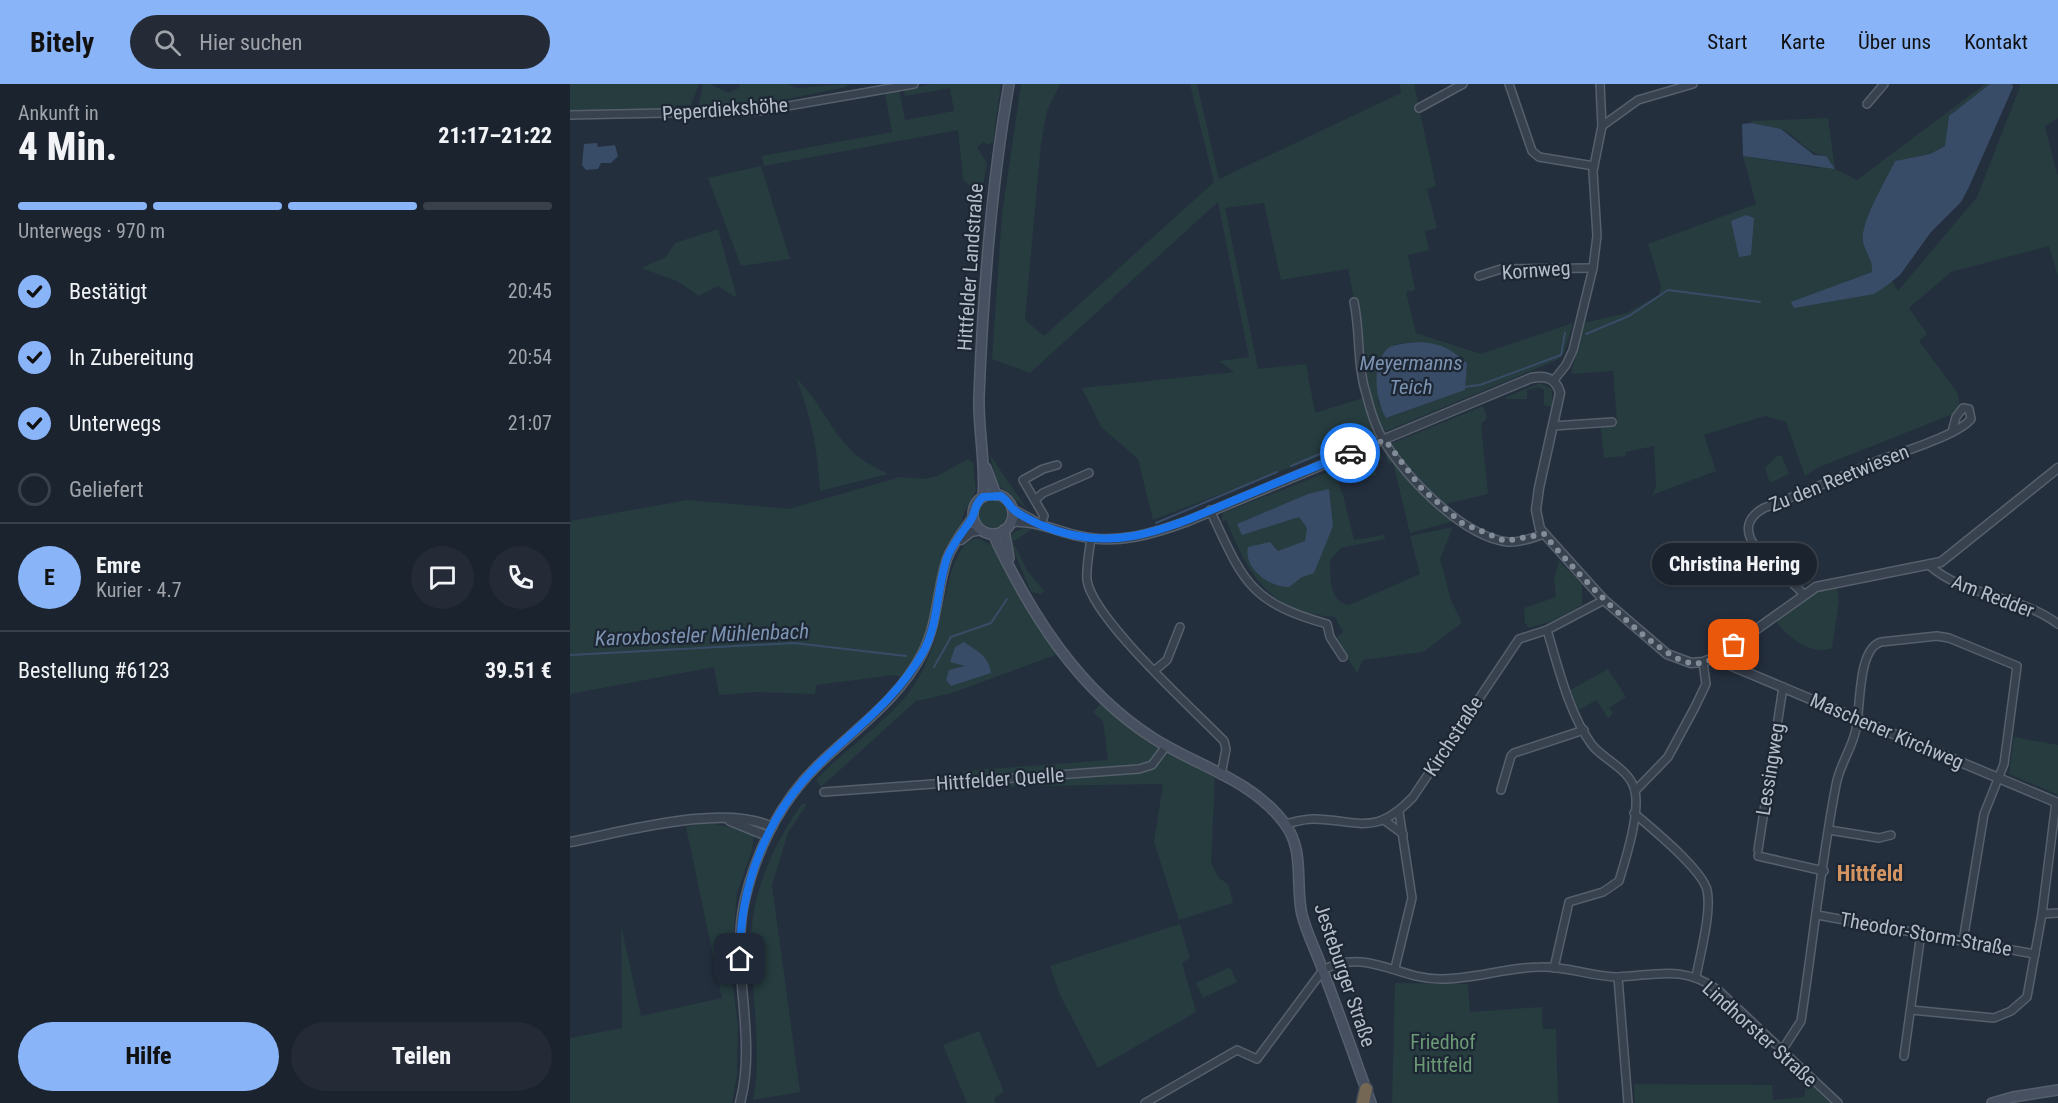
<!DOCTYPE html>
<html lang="de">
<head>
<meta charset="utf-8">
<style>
  :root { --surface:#1b232e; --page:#242b36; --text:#f1f3f6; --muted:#a0a4aa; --line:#39404a; --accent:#8ab4f8 }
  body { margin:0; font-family:"Roboto Condensed",sans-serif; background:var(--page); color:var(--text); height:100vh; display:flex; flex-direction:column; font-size:22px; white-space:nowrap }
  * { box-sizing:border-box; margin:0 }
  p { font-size:20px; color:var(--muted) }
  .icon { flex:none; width:33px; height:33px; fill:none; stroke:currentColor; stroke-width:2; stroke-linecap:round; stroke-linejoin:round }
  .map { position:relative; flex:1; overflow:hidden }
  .details { display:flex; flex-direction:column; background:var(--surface); width:570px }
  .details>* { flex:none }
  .pin { position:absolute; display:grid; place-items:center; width:51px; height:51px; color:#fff; margin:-26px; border-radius:12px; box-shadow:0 3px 9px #0006 }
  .courier { position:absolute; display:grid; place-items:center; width:60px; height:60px; margin:-30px; border:4px solid #1a73e8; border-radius:50%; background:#fff; color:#222; box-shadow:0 2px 8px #0007 }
  .bubble { position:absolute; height:42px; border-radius:21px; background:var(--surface); box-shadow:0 2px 4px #0004,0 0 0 2px var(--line); font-size:20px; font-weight:800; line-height:42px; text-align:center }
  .headline em { font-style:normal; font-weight:800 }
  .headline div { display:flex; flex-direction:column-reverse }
  .headline { display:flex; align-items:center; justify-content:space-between; height:102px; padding:0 18px }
  h1 { font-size:39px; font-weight:800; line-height:45px }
  .bar { display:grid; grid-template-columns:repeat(4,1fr); gap:9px 6px; align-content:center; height:72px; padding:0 18px }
  .bar i { height:8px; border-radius:4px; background:var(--line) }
  .bar .on { background:var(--accent) }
  .bar p { grid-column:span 4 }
  .line { display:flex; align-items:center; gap:15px; padding:0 18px; border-top:2px solid var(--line) }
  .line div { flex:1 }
  .round { display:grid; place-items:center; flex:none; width:63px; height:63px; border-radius:32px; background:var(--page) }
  ol { padding:0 18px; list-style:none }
  li { display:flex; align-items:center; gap:18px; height:66px }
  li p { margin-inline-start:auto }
  li .icon { padding:6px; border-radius:50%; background:var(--accent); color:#111; stroke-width:4 }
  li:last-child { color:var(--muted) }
  li i { width:33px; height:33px; border:3px solid var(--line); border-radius:50% }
  .button { display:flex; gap:12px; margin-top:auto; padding:12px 18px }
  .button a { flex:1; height:69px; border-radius:36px; background:var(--accent); color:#111; font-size:24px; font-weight:800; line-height:69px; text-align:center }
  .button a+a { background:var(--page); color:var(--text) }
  header { display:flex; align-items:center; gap:36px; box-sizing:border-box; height:84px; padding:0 30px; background:var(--accent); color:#111 }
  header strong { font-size:28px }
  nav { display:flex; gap:33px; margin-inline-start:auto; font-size:21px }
  .search { width:420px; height:54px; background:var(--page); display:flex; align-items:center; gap:15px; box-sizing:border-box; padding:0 21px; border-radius:33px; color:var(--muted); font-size:22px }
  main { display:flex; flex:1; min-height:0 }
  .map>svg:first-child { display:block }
  .green { fill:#263c3f; fill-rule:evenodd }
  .water { fill:#394c67 }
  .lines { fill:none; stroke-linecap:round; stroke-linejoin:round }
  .stream { stroke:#394c67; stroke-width:2 }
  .minor-casing { stroke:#565f6c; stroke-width:10 }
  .tertiary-casing { stroke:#565f6c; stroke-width:11 }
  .secondary-casing { stroke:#565f6c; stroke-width:12 }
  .motorway-casing { stroke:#434c59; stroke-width:15 }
  .minor { stroke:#38414e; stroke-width:7 }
  .tertiary { stroke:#38414e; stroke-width:8 }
  .secondary { stroke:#465061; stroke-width:9 }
  .motorway { stroke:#746855; stroke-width:12 }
  .done { stroke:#828b98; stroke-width:6; stroke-dasharray:0 10.8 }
  .route { stroke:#1a73e8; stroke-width:8 }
  .labels { text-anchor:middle; stroke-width:4.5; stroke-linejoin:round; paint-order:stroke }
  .street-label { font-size:20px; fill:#b4bcc9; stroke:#1d2633 }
  .park-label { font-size:20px; fill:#6b9a76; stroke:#1d2633 }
  .water-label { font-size:21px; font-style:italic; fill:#7c92b1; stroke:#1d2633 }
  .quarter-label { font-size:22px; font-weight:bold; fill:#d59563; stroke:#1d2633 }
</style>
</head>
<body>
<header>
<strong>Bitely</strong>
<div class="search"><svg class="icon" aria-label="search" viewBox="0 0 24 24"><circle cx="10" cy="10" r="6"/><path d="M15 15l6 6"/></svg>Hier suchen</div>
<nav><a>Start</a><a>Karte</a><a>Über uns</a><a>Kontakt</a></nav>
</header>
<main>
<section class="details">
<div class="headline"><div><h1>4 Min.</h1><p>Ankunft in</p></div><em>21:17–21:22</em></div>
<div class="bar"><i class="on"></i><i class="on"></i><i class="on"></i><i></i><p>Unterwegs · 970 m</p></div>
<ol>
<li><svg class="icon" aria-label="check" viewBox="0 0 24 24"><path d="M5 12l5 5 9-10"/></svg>Bestätigt<p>20:45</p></li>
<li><svg class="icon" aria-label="check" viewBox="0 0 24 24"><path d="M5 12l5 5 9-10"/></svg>In Zubereitung<p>20:54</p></li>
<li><svg class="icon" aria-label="check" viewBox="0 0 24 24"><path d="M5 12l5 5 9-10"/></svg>Unterwegs<p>21:07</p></li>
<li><i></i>Geliefert</li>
</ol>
<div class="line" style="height:108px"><b class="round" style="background:var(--accent);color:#111">E</b><div><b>Emre</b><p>Kurier · 4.7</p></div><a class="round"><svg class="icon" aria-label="chat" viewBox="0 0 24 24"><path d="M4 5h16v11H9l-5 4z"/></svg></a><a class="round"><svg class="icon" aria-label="phone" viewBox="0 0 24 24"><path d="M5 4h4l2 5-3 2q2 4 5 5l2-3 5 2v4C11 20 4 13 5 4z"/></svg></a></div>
<div class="line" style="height:78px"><div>Bestellung #6123</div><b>39.51 €</b></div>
<div class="button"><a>Hilfe</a><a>Teilen</a></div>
</section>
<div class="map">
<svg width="1488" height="1019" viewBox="0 0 1488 1019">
  <rect width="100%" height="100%" fill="#242f3e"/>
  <g class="green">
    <polygon points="0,0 129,0 121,21 106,21 105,25 0,27"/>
    <polygon points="133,0 140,0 158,9 169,4 170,0 218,0 227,4 277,0 276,3 187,21 128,24"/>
    <polygon points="361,0 431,0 423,58 418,61 413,58 407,63 417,79 411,113 393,95 388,46 194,82 192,72 322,48 315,9 329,6 335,36 384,27 380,4 335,12 334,6"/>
    <path d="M451,0H490L477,27L471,59L455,236L474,252L644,98L620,0H627L649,95L831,9L830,0H844L866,102L857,105L867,144L855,147L859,166L838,171L845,206L836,208L846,249L911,270L1003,239L994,269L987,276L821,345L583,436L568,375L531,343L512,304L664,288L649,277L679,273L648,118L460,289L422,275L432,131ZM694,119L711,196L778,185L787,230L796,313L745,329L736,280L688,285L655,124ZM847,258L891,272L897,279L894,306L816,334L808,318L810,275L826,260Z"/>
    <path d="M1415,0H1420L1379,32L1376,61L1360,70L1325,77L1293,157L1303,178L1302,188L1274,198L1304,210L1322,197L1328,207L1407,113L1451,0H1488V34L1475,42L1488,93V193L1479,162L1381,188L1339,224L1357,250L1349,257L1387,308L1390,321L1383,330L1247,384L1235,392L1216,338L1195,332L1134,351L1146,387L1082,411L1086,403L1084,362L1055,368L1056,372L1034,374L1030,339L1047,337L1043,287L1001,290L1014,239L1057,229L1089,211L1091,202L1078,160L1186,120L1173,72L1248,84L1256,72C1236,70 1229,53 1211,45C1201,41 1187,46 1180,37L1258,34L1265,85L1287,96Z"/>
    <polygon points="191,82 220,175 171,182 138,94"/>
    <polygon points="148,145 167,214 148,202 129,212 107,197 71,184 96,173 105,159"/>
    <path d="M226,294C250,317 262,350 286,371C295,379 308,384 318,390L250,407C248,366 241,332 226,294Z"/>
    <polygon points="970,299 982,305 982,323 974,321 974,306 968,303 957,306 957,315 936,315 936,313"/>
    <polygon points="913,322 917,334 911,340 918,410 876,420 854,404 820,360"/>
    <polygon points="809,363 812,375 804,378 806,391 784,396 774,377"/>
    <polygon points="814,363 851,407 884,437 840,449 823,379 818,379"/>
    <polygon points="420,371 457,425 427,400"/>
    <polygon points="1207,372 1212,372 1219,390 1200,399 1195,384"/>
    <polygon points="398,375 403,379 406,406 392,433 393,440 375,464 360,535 347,571 332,593 324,591 246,601 245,610 187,608 149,611 144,583 0,610 0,437 118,416 219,425 330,393 354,395 367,392"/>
    <path d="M763,386L773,411L784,456L814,451L815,455L771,464L760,476C761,493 758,517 779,521L850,490L840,452L883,443L870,475L881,516L892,539L853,568L793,576L787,589L765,555L773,548L765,533C700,530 678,490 656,436L651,438L653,429Z"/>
    <circle cx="423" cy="430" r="14"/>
    <polygon points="454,444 485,451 462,445 443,458 457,486 474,507 471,510 461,508 443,465 442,449"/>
    <path d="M408,454L427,464L440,498L488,570L382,609L346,617L251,703L246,696C275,664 316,640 342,604C352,590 358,575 364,559C374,536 378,456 408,454Z"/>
    <polygon points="989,477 1012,500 1012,521 982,537 959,544 955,539 954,524 986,513 984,495"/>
    <path d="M1267,501L1269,517L1262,564C1240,573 1216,551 1204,535L1249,506Z"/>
    <polygon points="1038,585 1056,613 1039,624 1043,630 1038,634 1026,616 1009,626 1000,606"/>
    <polygon points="531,619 574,653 645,694 641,779 649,794 658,800 663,819 609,836 584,758 593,700 395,703 393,687 538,676 533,637 523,628"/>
    <polygon points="1444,653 1488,661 1488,711 1439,690"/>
    <path d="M232,720H237L218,749L202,801L230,1008L183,1016C193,964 181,913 181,860C181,810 203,760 232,720Z"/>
    <polygon points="136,738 184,749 182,767 167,809 161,889 168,941 167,991 162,1019 0,1019 0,954 52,944 51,842 71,932 152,914 116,743"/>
    <polygon points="610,840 620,874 612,879 626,928 528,984 490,911 480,882"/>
    <polygon points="660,883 667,898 633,914 626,899"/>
    <polygon points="825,899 898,900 900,928 972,923 973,945 986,945 988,1019 822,1019"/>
    <polygon points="409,947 434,1008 424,1014 426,1019 397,1019 373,961"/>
    <polygon points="1237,998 1264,1019 1065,1019 1064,1000 1202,1001 1203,1016 1234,1013"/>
  </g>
  <g class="water">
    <path d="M1420,0H1442L1443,3L1399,103L1391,118L1361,148L1330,191L1316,202L1304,210L1224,224L1221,218L1302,188C1303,175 1295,169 1293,157C1290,138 1317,95 1325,77L1360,70L1375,62L1379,32Z"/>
    <polygon points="1181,39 1211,45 1244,71 1256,72 1265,85 1173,72 1172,40"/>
    <polygon points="27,59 28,63 45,61 48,72 41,79 31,79 28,85 16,86 12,81 14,60"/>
    <polygon points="1176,131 1184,134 1181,171 1169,173 1161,137"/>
    <path d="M847,258C870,259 880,264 897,279L895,306L816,334C806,317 801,283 816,266C823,259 836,260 847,258Z"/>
    <path d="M759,405L763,442L744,489L732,493L719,503C700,504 673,484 678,463L700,458L708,467L735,457L737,444L729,433L672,451L667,440L738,410Z"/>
    <path d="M394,558C407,567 419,572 421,589L381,602L376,596L379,586L395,582L380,578L385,563Z"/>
  </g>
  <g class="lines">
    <g class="stream">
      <polyline points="1016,250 1059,232 1098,206 1190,218"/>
      <polyline points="893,303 910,301 991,271 995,249"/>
      <polyline points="721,382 797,350"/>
      <polyline points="586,439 707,388"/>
      <polyline points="0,571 224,559 336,572"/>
      <polyline points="364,583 381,553 421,539 437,515"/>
    </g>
    <defs>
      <g id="minor">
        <polyline points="939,0 962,67 969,73 1024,82"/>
        <polyline points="1297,20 1314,0"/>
        <polyline points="849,24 893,0"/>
        <polyline points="0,31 189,27 344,0"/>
        <polyline points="1032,42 1068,16 1123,0"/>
        <polyline points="909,192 931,185 1023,184"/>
        <path d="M784,218C791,252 786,279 797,313C800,325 804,337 809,348C828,387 892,453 938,458C949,459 963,454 974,450"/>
        <polyline points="984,296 996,281 1003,266 1023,184 1027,152 1023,87 1032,42 1030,0"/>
        <polyline points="983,342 1042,338"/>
        <polyline points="465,416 473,409 519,389"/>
        <path d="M640,426C673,496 678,518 757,540L760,553L773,573"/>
        <polyline points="471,441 474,432 453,396 473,385 487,381"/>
        <path d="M521,455C519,468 516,483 517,496C522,534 624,626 654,657L656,665L651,691"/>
        <path d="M1360,482C1395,513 1450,511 1488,540"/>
        <path d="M1233,510C1220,492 1147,450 1194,424C1231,410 1268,394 1305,378C1328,369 1387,352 1401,335L1399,325L1393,324L1386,333L1382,348"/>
        <path d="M977,546C988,582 999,630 1022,661C1035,677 1060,685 1065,707C1070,730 1056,774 1049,797L1033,808L999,818L984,884"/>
        <polyline points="585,586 597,576 610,543"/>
        <polyline points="931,706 941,672 944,669 1014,646"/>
        <polyline points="1065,707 1098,673 1125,623 1136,600 1133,578"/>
        <polyline points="254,708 569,685 582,681 596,662"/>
        <path d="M1064,729C1081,744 1132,785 1137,806C1142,827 1130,871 1126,893"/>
        <polyline points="814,736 833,750"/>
        <path d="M715,740C724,738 734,735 743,735C790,736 805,753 843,713L949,555L977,546L1034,516"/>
        <polyline points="1259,746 1309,754 1321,751"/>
        <polyline points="1188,766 1213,603"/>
        <polyline points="1188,772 1254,787"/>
        <polyline points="1472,830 1488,829"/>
        <polyline points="1247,831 1465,870"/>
        <polyline points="825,884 842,814 829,728"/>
        <polyline points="1048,893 1058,1019"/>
        <polyline points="1341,926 1424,934 1441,927 1457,913 1472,830 1486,718"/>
        <path d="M1211,968L1231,937C1243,858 1251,779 1266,701C1269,682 1282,665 1286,645C1291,624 1287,565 1311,558L1367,552L1379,554L1447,582L1434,680L1414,730L1393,857"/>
        <polyline points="1334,972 1351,849"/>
        <path d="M575,1019L667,966L687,975L753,886C798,863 828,896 872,895C905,895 938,883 971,883C997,882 1022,893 1048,893C1088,891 1113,881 1148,906L1268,1019"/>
      </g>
      <g id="tertiary">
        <polyline points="442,425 466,438"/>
        <path d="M441,438C465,436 486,447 509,452C546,461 583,450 618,437L961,294C976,291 986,294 990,309L969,404L966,426L970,445L1034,516L1097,570L1121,579L1133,578L1149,572L1246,503L1371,478L1488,384"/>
        <polyline points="391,456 401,448 411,446"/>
        <polyline points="1149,572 1157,580 1488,719"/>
        <polyline points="160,737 197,752"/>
        <path d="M0,758C53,748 154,719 202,743"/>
        <path d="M170,1019C188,952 159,882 175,815C187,765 211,717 248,681C285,645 330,615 353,568C368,538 367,505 377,475C383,459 393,447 403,433"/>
      </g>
      <g id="secondary">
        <polyline points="416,384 426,411"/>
        <circle cx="423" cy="430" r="20"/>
        <path d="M413,413C416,380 408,346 409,313C413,208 421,103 439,0"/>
        <polyline points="434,446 439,474"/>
        <path d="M423,450C460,529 508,606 583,654C627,682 683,696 715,740C735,767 725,800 732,831C737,850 747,869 753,887C770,931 785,975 801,1019"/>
        <polyline points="1422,1019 1443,1013 1488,1006"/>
      </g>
      <polyline id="motorway" points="793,1019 796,1005"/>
    </defs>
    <use href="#minor" class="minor-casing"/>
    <use href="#tertiary" class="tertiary-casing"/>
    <use href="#secondary" class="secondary-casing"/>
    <use href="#motorway" class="motorway-casing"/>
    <use href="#minor" class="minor"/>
    <use href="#tertiary" class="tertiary"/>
    <use href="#secondary" class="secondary"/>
    <use href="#motorway" class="motorway"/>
  </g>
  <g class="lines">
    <path class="done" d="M780,369L815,356L852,405L892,439L935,457L974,450C997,479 1088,577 1122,579C1139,581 1151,570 1164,561"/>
    <path class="route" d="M170,875C169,802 197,730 250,679C286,644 326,615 352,570C369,541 366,506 377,474C383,459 392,449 401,436C406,428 404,420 413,413L431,412C437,416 439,421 443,425C450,432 463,437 471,441C544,472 598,444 665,416C703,400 742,384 780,369"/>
  </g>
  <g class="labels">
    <g class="street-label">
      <text transform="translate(155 25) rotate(-4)" y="7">Peperdiekshöhe</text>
      <text transform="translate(400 183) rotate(-86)" y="7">Hittfelder Landstraße</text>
      <text transform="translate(966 186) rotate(-4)" y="7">Kornweg</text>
      <text transform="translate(1269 394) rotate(-22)" y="7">Zu den Reetwiesen</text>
      <text transform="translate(1423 512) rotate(21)" y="7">Am Redder</text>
      <text transform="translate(1317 647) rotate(23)" y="7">Maschener Kirchweg</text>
      <text transform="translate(883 652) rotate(-57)" y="7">Kirchstraße</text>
      <text transform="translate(1200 685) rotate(-81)" y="7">Lessingweg</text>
      <text transform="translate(430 695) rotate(-4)" y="7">Hittfelder Quelle</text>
      <text transform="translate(1356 850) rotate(10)" y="7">Theodor-Storm-Straße</text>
      <text transform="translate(775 891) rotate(71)" y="7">Jesteburger Straße</text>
      <text transform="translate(1190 950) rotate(42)" y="7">Lindhorster Straße</text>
    </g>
    <g class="park-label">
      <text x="873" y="965">Friedhof<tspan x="873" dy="23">Hittfeld</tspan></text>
    </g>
    <g class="water-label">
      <text x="841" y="286">Meyermanns<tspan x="841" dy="24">Teich</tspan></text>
      <text transform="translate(132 551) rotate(-2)" y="7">Karoxbosteler Mühlenbach</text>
    </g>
    <g class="quarter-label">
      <text x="1300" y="797">Hittfeld</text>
    </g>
  </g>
</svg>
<div class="pin" style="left:1164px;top:561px;background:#ea580c"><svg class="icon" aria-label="bag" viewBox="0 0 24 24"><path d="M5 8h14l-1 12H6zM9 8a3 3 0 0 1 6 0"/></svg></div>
<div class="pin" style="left:170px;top:875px;background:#1f2937"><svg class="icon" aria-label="home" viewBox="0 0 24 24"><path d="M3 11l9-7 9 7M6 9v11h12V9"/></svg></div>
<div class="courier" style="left:780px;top:369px"><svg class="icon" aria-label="car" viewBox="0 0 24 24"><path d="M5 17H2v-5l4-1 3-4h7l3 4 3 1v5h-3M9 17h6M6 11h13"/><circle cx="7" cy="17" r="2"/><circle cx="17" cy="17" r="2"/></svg></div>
<div class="bubble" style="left:1082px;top:459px;width:165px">Christina Hering</div>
</div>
</main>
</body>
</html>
